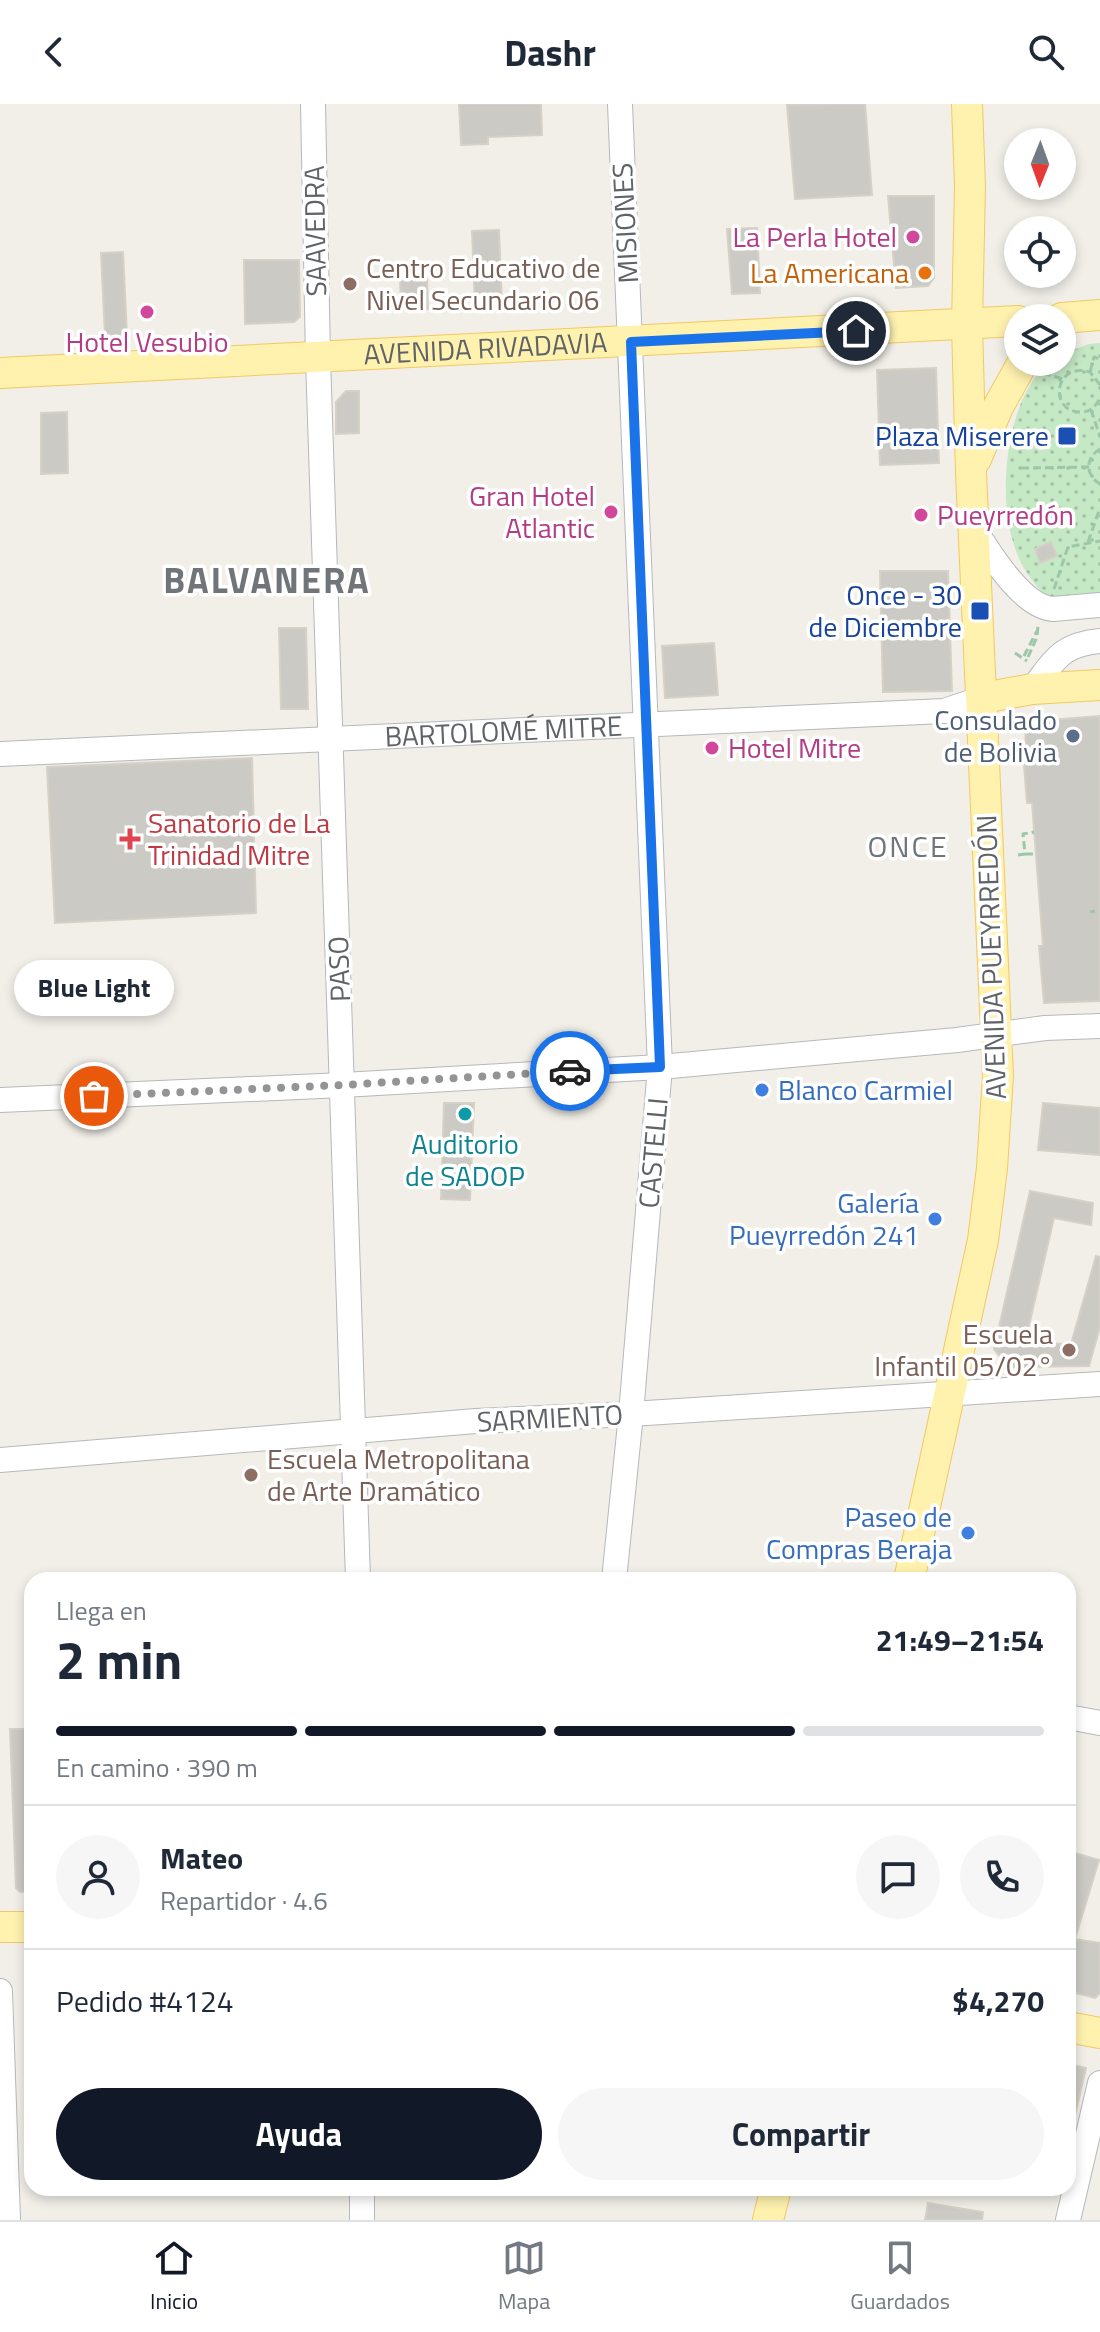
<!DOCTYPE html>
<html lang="es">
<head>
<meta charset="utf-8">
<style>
  :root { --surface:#fff; --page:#f6f6f7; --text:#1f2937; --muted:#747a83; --line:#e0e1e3; --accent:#111827 }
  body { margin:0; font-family:"Titillium Web",sans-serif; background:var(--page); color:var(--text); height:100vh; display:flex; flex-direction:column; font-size:30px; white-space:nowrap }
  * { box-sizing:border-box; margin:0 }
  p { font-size:26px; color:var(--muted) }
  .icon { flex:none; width:44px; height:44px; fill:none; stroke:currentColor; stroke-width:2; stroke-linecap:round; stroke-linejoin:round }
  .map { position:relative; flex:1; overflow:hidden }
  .panel { position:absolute; left:24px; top:1468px; width:1052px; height:624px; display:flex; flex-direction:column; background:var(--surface); border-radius:24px; box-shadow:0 4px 12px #0003 }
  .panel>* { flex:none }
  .needle { width:52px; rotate:181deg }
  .controls { position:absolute; left:1004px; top:24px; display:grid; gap:16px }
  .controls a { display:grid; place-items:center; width:72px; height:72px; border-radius:50%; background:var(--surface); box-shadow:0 4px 12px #0003; font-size:40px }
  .pin { position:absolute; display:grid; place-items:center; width:68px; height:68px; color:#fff; margin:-34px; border:4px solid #fff; border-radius:50%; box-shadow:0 2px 8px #0007 }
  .courier { position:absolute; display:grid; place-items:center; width:80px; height:80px; margin:-40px; border:6px solid #1a73e8; border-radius:50%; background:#fff; color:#222; box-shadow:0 2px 10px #0007 }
  .bubble { position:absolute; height:56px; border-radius:28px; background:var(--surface); box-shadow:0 4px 12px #0003; font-size:26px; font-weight:700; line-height:56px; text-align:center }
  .summary em { font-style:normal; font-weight:700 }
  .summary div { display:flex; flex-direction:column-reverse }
  .summary { display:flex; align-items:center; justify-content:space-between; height:136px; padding:0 32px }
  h1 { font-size:52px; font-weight:700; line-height:60px }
  .bar { display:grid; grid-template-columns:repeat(4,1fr); gap:12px 8px; align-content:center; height:96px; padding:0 32px }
  .bar i { height:10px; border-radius:6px; background:var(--line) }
  .bar .current { background:var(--accent) }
  .bar p { grid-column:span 4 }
  .line { display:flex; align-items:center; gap:20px; padding:0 32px; border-top:2px solid var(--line) }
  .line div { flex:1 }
  .round { display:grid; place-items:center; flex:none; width:84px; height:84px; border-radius:42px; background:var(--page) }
  .cta { display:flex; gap:16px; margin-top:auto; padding:16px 32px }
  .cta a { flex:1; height:92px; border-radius:48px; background:var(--accent); color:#fff; font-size:32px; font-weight:700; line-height:92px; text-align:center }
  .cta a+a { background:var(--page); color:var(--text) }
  header { display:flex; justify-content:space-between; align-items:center; height:104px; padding:0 32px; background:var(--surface); font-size:36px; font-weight:700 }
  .tab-bar { display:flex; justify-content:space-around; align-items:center; height:112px; border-top:2px solid var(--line); background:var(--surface); font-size:22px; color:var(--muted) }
  .tab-bar a { display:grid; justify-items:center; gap:4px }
  .tab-bar .current { color:var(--accent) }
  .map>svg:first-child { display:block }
  .park { fill:url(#park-dots) }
  .building { fill:#cccac5; stroke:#d6d1c6; stroke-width:2 }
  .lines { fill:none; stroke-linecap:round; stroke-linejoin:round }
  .minor-casing { stroke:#b5b8bc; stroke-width:26 }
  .major-casing { stroke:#f2c960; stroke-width:32 }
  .path { stroke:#9cc7a9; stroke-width:3; stroke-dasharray:8 4; stroke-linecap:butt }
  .minor { stroke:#fff; stroke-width:24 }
  .major { stroke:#fff2af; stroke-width:30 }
  .done { stroke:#929495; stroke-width:8; stroke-dasharray:0 14.4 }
  .route { stroke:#1a73e8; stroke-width:10 }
  .hotel-dot { fill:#d1479c; stroke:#fff; stroke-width:3 }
  .food-dot { fill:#e8710a; stroke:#fff; stroke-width:3 }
  .education-dot { fill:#8d6e63; stroke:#fff; stroke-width:3 }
  .transit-dot { fill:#1a4fb4; stroke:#fff; stroke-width:3 }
  .service-dot { fill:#5c6f8a; stroke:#fff; stroke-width:3 }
  .health-dot { fill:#e0444e; stroke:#fff; stroke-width:3 }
  .shop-dot { fill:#3f7fe0; stroke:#fff; stroke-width:3 }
  .culture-dot { fill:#0f9aa8; stroke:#fff; stroke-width:3 }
  .labels { text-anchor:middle; stroke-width:7; stroke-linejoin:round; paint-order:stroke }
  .street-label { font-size:28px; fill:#5f6368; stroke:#fff }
  .hotel-label { font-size:28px; fill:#b23c85; stroke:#fff; text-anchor:end }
  .education-label { font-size:28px; fill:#785e54; stroke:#fff; text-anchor:start }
  .food-label { font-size:28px; fill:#c56008; stroke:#fff; text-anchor:end }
  .transit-label { font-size:28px; fill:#164399; stroke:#fff; text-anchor:end }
  .service-label { font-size:28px; fill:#4e5e75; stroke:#fff; text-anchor:end }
  .health-label { font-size:28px; fill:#be3a42; stroke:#fff; text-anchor:start }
  .shop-label { font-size:28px; fill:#366cbe; stroke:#fff; text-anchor:end }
  .culture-label { font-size:28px; fill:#0d838f; stroke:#fff }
  .neighbourhood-label { font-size:30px; letter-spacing:2px; fill:#70757a; stroke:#fff }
  .district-label { font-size:36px; font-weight:bold; letter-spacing:2px; fill:#70757a; stroke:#fff }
</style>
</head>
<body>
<header><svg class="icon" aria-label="back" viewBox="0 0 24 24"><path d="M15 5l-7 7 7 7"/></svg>Dashr<svg class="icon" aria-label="search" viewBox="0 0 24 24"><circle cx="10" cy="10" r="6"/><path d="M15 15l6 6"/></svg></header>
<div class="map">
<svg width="1100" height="2116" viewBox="0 0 1100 2116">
  <defs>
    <pattern id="park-dots" width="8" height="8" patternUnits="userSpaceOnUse" patternTransform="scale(2)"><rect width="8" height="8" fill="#c5e8c5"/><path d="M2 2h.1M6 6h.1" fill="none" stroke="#a3c0a4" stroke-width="1.8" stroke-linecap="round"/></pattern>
  </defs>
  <rect width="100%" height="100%" fill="#f1efe8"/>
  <path class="park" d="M1100,239V490C1086,492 1065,497 1051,493C1043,490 1037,483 1032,476C999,434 1001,360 1017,310C1023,291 1034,272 1048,258H1062V250L1089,240Z"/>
  <g class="building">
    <polygon points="459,0 541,0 542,31 488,33 488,40 461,41"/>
    <polygon points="865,0 872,91 795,95 787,1"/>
    <polygon points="888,92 934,92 934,174 928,182 896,184"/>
    <polygon points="757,124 760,189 732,190 727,125"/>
    <polygon points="499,126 502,203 475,204 472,127"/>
    <polygon points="123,148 127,231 105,232 101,149"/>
    <polygon points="244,156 299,156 300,213 294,218 245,220"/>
    <polygon points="427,174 428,205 401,206 400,175"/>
    <polygon points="936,264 939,359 880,361 877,266"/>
    <polygon points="346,287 359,287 359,329 336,330 336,298"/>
    <polygon points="67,308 68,369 41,370 41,309"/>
    <polygon points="1051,438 1057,452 1040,459 1035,445"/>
    <polygon points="880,467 948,467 952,587 883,588"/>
    <polygon points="279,524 306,524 308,605 281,605"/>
    <polygon points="714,539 718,591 665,594 662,542"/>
    <polygon points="1100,612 1100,897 1044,899 1039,842 1043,842 1032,699 1027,699 1023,649 1026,648 1025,618"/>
    <polygon points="252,654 256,809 55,819 47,663"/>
    <polygon points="444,999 474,999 470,1096 441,1095"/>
    <polygon points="1043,999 1100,1004 1100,1051 1038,1046"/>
    <polygon points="1030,1087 1093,1099 1091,1121 1054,1114 1025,1239 1071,1240 1096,1152 1100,1153 1100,1223 1089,1262 1008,1263 994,1245"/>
    <polygon points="10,1625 32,1625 32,1787 20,1788 16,1784"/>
    <polygon points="1068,1747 1099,1756 1075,1835 1100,1839 1100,1889 1095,1894 1068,1887"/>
    <polygon points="1068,1960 1086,1964 1074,2016 1068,2016"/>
    <polygon points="928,2099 983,2108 982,2116 925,2116"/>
  </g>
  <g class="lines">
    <defs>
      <g id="minor">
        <polyline points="313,0 318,254 358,1476"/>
        <path d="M973,423C989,448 1022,503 1053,505L1100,501"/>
        <path d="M1032,585C1055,556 1060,541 1100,537"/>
        <path id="s1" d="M0,650L944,607L983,594"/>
        <polyline points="0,996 343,981 660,963 957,936 1045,924 1100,922"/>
        <polyline points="0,1356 476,1317 631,1310 1100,1280"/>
        <polyline points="614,1476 631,1310 660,963 620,0"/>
        <polyline points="1068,1613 1100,1619"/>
        <polyline points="0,1887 8,2116"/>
        <polyline points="362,2116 362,2084"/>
        <polyline points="1068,2116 1100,1979"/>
      </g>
      <g id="major">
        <polyline points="1062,214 1100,211"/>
        <path id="s2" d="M0,269L1018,217"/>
        <polyline points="976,355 998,303 1023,258"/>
        <polyline points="983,594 1032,585 1100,581"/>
        <polyline points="909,1476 983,1136 992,1064 998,972 971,368 967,221 970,82 967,0"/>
        <polyline points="0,1823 32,1823"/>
        <polyline points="1068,1923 1100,1929"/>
        <polyline points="768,2116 776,2084"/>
      </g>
    </defs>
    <use href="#minor" class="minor-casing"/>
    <use href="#major" class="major-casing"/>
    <g class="path">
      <polyline points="1090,268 1094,253 1100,255"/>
      <polyline points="1043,269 1063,275"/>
      <path d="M1100,281L1090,268C1053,257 1049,309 1081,308C1091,308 1096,302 1100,294"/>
      <polyline points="1091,306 1100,332"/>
      <path d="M1100,345C1085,354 1085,371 1100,380"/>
      <polyline points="1021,364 1089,363"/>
      <polyline points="1088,438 1100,404"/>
      <polyline points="1054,485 1068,443 1100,437"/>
      <polyline points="1015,549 1027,557"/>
      <polyline points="1024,552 1037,527"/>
      <polyline points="1028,553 1037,533 1038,522"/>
      <polyline points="1025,750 1035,750"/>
      <polyline points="1018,751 1025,750 1023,730 1034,728"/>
      <polyline points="1090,808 1095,807"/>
    </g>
    <use href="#minor" class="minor"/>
    <use href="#major" class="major"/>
  </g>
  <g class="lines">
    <polyline class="done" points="94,992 343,981 570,967"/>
    <polyline class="route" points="570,967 660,963 631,238 856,227"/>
  </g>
  <g class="hotel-dot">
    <circle cx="913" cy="133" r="8"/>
    <circle cx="147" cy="208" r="8"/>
    <circle cx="611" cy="408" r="8"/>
    <circle cx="921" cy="411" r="8"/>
    <circle cx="712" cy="644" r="8"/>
  </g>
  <circle class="food-dot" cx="925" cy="169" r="8"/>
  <g class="education-dot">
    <circle cx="350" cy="180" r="8"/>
    <circle cx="1069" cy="1246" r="8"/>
    <circle cx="251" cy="1371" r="8"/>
  </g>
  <g class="transit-dot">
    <rect x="1057" y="322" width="20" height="20" rx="4"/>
    <rect x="970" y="497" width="20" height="20" rx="4"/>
  </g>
  <circle class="service-dot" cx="1073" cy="632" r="8"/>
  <path class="health-dot" d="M126 723h8v8h8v8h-8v8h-8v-8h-8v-8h8z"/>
  <g class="shop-dot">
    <circle cx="762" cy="986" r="8"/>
    <circle cx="935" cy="1115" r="8"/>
    <circle cx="968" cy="1429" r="8"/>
  </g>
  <circle class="culture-dot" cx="465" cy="1010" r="8"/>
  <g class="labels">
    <g class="street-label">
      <text transform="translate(625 119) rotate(-93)" y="10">MISIONES</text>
      <text transform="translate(315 127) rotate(-91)" y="10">SAAVEDRA</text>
      <text dy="10" stroke="none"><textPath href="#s2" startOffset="486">AVENIDA RIVADAVIA</textPath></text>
      <text dy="10" stroke="none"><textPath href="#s1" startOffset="504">BARTOLOMÉ MITRE</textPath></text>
      <text transform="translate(991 853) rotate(-92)" y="10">AVENIDA PUEYRREDÓN</text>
      <text transform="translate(339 865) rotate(-92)" y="10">PASO</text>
      <text transform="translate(653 1049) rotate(-85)" y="10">CASTELLI</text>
      <text transform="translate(550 1314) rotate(-3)" y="10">SARMIENTO</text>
    </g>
    <g class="hotel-label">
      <text x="897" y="143">La Perla Hotel</text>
      <text x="147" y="248" text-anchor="middle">Hotel Vesubio</text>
      <text x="595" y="402">Gran Hotel<tspan x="595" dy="32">Atlantic</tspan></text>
      <text x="937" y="421" text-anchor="start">Pueyrredón</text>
      <text x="728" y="654" text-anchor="start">Hotel Mitre</text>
    </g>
    <g class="education-label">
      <text x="366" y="174">Centro Educativo de<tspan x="366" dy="32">Nivel Secundario 06</tspan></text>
      <text x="1053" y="1240" text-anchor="end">Escuela<tspan x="1053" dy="32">Infantil 05/02°</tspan></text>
      <text x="267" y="1365">Escuela Metropolitana<tspan x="267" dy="32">de Arte Dramático</tspan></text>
    </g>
    <g class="food-label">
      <text x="909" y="179">La Americana</text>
    </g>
    <g class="transit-label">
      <text x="1049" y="342">Plaza Miserere</text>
      <text x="962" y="501">Once - 30<tspan x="962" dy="32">de Diciembre</tspan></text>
    </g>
    <g class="service-label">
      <text x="1057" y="626">Consulado<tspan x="1057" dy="32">de Bolivia</tspan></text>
    </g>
    <g class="health-label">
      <text x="148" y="729">Sanatorio de La<tspan x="148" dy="32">Trinidad Mitre</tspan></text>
    </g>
    <g class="shop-label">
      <text x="778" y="996" text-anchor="start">Blanco Carmiel</text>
      <text x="919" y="1109">Galería<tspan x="919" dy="32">Pueyrredón 241</tspan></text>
      <text x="952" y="1423">Paseo de<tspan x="952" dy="32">Compras Beraja</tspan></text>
    </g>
    <g class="culture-label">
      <text x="465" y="1050">Auditorio<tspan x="465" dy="32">de SADOP</tspan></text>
    </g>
    <g class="neighbourhood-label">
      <text x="908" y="753">ONCE</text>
    </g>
    <g class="district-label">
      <text x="267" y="489">BALVANERA</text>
    </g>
  </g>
</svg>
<div class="controls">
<a><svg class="needle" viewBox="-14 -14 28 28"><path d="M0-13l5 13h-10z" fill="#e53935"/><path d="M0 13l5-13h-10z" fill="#747a83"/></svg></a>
<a><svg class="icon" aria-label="locate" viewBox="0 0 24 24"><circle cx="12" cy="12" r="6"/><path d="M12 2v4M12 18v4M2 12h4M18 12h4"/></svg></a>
<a><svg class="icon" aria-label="layers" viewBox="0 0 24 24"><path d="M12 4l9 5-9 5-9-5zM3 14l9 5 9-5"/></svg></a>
</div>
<div class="pin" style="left:94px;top:992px;background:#ea580c"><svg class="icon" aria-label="bag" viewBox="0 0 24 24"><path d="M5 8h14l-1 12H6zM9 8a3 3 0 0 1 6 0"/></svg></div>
<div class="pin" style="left:856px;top:227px;background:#1f2937"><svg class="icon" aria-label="home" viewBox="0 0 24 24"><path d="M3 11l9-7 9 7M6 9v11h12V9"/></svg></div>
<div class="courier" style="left:570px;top:967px"><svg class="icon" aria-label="car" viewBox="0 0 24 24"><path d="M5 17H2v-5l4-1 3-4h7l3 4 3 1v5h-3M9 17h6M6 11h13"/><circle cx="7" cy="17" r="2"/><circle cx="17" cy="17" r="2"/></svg></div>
<div class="bubble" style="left:14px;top:856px;width:160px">Blue Light</div>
<section class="panel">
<div class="summary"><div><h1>2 min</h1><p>Llega en</p></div><em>21:49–21:54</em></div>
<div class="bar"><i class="current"></i><i class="current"></i><i class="current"></i><i></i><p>En camino · 390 m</p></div>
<div class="line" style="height:144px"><a class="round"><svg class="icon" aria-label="person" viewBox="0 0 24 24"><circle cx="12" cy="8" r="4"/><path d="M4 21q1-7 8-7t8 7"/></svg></a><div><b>Mateo</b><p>Repartidor · 4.6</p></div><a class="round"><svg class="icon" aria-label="chat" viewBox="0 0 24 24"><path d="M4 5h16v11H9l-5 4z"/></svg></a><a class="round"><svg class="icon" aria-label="phone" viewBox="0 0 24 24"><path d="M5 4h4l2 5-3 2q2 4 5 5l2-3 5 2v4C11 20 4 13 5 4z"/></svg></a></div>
<div class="line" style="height:104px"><div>Pedido #4124</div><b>$4,270</b></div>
<div class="cta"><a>Ayuda</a><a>Compartir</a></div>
</section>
</div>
<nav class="tab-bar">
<a class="current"><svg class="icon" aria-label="home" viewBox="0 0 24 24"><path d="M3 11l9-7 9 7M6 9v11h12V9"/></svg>Inicio</a>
<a><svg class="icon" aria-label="map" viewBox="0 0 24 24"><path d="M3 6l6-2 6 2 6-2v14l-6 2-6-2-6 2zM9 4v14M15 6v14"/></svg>Mapa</a>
<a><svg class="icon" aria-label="saved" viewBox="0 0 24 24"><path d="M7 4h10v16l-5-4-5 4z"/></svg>Guardados</a>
</nav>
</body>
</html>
